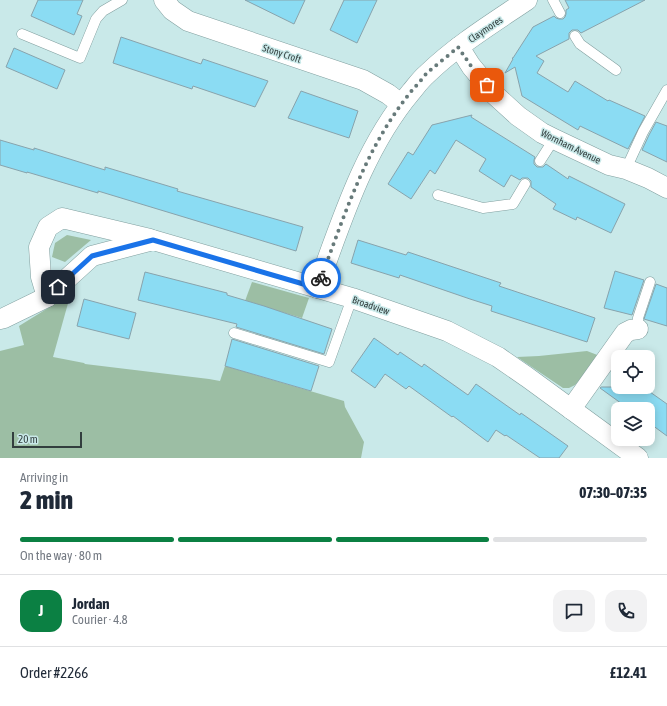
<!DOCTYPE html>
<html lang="en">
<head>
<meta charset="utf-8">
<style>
  :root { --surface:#fff; --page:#f2f2f3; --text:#1f2937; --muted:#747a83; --line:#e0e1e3; --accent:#0b8043 }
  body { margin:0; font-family:"Asap Condensed",sans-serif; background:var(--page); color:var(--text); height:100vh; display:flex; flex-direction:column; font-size:15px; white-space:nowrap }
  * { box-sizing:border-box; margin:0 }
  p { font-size:13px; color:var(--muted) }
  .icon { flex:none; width:22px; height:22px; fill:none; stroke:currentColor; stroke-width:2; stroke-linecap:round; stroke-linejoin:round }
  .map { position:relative; height:458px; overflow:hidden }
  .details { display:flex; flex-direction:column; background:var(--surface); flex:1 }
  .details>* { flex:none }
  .fabs { position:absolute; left:611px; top:350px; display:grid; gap:8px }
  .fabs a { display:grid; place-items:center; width:44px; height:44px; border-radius:8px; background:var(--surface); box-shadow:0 2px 10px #0003; font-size:20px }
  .scale { position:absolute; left:12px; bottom:10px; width:70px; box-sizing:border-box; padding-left:4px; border:2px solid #323e3e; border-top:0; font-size:11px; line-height:14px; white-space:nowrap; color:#323e3e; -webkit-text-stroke:3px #c9e9e9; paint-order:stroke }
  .pin { position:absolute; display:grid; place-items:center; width:34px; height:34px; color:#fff; margin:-17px; border-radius:8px; box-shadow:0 2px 6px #0006 }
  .courier { position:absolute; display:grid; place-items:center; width:40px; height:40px; margin:-20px; border:3px solid #1a73e8; border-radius:50%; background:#fff; color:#222; box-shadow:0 1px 5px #0007 }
  .headline em { font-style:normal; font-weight:800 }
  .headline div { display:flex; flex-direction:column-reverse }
  .headline { display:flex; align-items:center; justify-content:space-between; height:68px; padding:0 20px }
  h1 { font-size:26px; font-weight:800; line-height:30px }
  .bar { display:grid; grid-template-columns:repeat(4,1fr); gap:6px 4px; align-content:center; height:48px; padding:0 20px }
  .bar i { height:5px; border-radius:3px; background:var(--line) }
  .bar .current { background:var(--accent) }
  .bar p { grid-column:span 4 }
  .line { display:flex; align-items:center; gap:10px; padding:0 20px; border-top:1px solid var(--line) }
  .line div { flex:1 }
  .round { display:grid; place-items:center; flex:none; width:42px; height:42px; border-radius:12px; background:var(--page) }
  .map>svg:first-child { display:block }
  .green { fill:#9cbea4 }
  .building { fill:#8bdcf3; stroke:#88a3ac }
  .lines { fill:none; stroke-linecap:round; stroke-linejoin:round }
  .service-casing { stroke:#819f9f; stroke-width:11 }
  .minor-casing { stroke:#819f9f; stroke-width:21 }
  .service { stroke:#fff; stroke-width:10 }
  .minor { stroke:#fff; stroke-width:20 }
  .done { stroke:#677a7a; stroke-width:4; stroke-dasharray:0 7.2 }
  .route { stroke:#1a73e8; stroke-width:5 }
  .labels { text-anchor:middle; stroke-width:3; stroke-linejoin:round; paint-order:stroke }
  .street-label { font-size:10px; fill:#323e3e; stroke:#c9e9e9 }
</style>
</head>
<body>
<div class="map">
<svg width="667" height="458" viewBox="0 0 667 458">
  <rect width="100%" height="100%" fill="#c9e9e9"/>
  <g class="green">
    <polygon points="67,235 91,240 65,262 52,257 55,243"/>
    <polygon points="252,282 309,298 302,318 245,301"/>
    <polygon points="72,289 53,357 84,363 85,364 209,379 220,381 225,366 344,401 345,407 364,442 361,458 0,458 0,351 24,345 19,326 53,305"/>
    <polygon points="587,351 600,356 575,385 569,388 563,388 517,357 539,356"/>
  </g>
  <g class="building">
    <polygon points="38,0 83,0 77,14 82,16 74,35 31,16"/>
    <polygon points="245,0 305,0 294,24"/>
    <polygon points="344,0 377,0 357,43 330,30"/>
    <polygon points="565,0 645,0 581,33 578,30 572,30 569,33 569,39 536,56 544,61 537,73 568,92 575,81 608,101 609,100 645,116 628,149 580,126 578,130 522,96 515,67 505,73 513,59 512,58 513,58 533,27 554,16 556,18 559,19 563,19 565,17 566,14 566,10 569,8"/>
    <polygon points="121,37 201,64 203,59 268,81 255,107 193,86 192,89 113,63"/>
    <polygon points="14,48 65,70 57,89 6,67"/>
    <polygon points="301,91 358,111 349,138 288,118"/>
    <polygon points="472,115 471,117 535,157 534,160 534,164 537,167 543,167 546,164 568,179 569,176 625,204 611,233 577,217 576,220 553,209 556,204 531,187 531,181 528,178 522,178 520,180 511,175 504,187 479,171 486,159 456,140 435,174 430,170 411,199 388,184 408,152 413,155 432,125"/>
    <polygon points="656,122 667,126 667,162 642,150 649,135"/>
    <polygon points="0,140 34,150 34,148 105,170 105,167 178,189 177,191 303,227 296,251 98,191 98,193 27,172 27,173 0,165"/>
    <polygon points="358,240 406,255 408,252 501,283 499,286 595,318 587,342 491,311 492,306 470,299 400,275 399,278 351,263"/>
    <polygon points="615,271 644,280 632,315 604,308"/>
    <polygon points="145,272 227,293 227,295 264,306 332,329 324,354 236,327 237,324 138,300"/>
    <polygon points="656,284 667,288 667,326 644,319"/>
    <polygon points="84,299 136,313 129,339 77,326"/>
    <polygon points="374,338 398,355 400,352 422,367 424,364 468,395 476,384 520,415 521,413 568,446 559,458 540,458 506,435 505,436 496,430 488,442 453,416 452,417 409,386 406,389 385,374 375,388 351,371"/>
    <polygon points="232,339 319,366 311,391 225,366"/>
    <polygon points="601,387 643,387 667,404 667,436 648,422 648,409 629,409 600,388"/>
  </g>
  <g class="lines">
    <defs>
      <g id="service">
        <polyline points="553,0 560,13"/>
        <polyline points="22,34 80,58 96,19 103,11 122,0"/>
        <polyline points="575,36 580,44 616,70"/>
        <polyline points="540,161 554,139"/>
        <polyline points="626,169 643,132 667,90"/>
        <polyline points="438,195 483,208 513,204 525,184"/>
        <polyline points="638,329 638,318 650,282"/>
        <polyline points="234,333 329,362 352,298"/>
      </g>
      <g id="minor">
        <polyline points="164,0 172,10 188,21 363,80 388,94 401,104"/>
        <polyline points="459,47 471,66 495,95 518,116 542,133 554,139 609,165 626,169 648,178 667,188"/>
        <path d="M317,288C342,220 364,148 411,92C416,86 421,79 427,74C457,45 493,23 527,0"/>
        <polyline points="47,297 41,277 39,247 48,227 62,218 150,239"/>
        <polyline points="0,319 4,318 47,297 92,256 153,240 352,298 447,331 498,357 527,377 638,458"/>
        <polyline points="571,409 625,333 631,330 638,329"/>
      </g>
    </defs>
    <use href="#service" class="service-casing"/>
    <use href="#minor" class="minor-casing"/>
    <use href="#service" class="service"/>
    <use href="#minor" class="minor"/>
  </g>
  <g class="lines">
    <path class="done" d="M321,278C346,211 367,144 414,88C418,84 422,79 426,74C436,65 448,56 458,47L471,66L487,85"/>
    <polyline class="route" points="58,287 92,256 153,240 317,288 321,278"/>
  </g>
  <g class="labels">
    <g class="street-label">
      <text transform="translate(485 29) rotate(-34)" y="4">Claymores</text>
      <text transform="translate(282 53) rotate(18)" y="4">Stony Croft</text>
      <text transform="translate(571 146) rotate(26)" y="4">Wornham Avenue</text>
      <text transform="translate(371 305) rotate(19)" y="4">Broadview</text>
    </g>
  </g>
</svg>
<div class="fabs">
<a><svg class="icon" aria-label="locate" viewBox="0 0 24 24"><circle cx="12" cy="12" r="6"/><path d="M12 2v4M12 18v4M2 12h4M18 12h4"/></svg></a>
<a><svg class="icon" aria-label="layers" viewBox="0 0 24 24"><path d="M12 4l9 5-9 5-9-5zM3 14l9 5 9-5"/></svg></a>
</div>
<div class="scale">20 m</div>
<div class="pin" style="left:487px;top:85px;background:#ea580c"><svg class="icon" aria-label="bag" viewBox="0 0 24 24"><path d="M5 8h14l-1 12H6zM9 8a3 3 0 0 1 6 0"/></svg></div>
<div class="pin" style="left:58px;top:287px;background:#1f2937"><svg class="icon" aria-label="home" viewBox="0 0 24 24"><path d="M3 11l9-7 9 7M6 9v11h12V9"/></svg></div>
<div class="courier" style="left:321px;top:278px"><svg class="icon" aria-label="bike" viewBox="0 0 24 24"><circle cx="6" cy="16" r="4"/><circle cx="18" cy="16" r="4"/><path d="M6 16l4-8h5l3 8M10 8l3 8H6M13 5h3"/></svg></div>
</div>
<section class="details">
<div class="headline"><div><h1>2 min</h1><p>Arriving in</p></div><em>07:30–07:35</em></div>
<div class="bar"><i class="current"></i><i class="current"></i><i class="current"></i><i></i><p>On the way · 80 m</p></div>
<div class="line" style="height:72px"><b class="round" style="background:var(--accent);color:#fff">J</b><div><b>Jordan</b><p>Courier · 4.8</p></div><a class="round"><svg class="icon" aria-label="chat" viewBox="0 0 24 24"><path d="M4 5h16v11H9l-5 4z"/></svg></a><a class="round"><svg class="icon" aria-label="phone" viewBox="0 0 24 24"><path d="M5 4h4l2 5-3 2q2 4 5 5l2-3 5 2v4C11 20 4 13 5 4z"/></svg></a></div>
<div class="line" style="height:52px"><div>Order #2266</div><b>£12.41</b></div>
</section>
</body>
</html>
